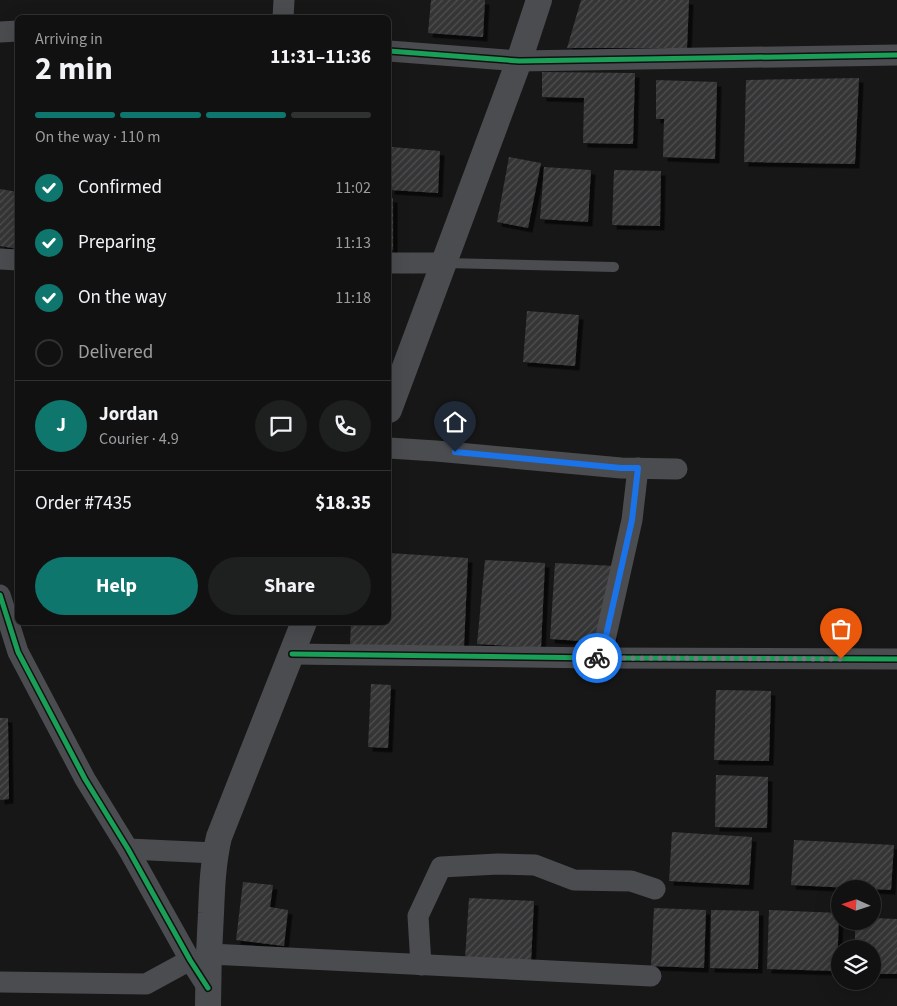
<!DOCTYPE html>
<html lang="en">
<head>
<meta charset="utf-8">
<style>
  :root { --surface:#111; --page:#1e1f1f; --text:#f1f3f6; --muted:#9c9d9f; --line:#303131; --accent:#0f766e }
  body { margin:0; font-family:"Source Sans 3",sans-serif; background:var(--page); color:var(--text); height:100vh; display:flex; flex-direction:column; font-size:19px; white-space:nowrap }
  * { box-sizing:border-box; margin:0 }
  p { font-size:16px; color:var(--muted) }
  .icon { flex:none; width:28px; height:28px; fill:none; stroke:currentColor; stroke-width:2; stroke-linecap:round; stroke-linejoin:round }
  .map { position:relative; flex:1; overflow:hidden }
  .side { position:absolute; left:15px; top:15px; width:376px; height:610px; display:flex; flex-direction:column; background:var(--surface); border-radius:8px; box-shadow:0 5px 20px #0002,0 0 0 1px var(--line) }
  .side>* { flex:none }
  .needle { width:32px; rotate:273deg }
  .buttons { position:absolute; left:831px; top:880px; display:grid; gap:10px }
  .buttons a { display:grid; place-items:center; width:50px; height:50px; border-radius:50%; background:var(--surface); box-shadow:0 5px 20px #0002,0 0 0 1px var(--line); font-size:25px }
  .pin { position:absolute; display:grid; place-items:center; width:42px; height:42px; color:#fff; margin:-51px -21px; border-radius:50% 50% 50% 0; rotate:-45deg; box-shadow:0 0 5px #0007 }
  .pin .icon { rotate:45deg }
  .courier { position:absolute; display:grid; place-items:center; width:50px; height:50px; margin:-25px; border:4px solid #1a73e8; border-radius:50%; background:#fff; color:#222; box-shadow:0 1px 6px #0007 }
  .headline em { font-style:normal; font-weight:700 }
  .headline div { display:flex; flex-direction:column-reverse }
  .headline { display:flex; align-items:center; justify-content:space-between; height:85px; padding:0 20px }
  h1 { font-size:32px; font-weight:700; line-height:38px }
  .bar { display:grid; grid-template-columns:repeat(4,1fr); gap:8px 5px; align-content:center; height:60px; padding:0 20px }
  .bar i { height:6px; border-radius:4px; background:var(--line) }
  .bar .on { background:var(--accent) }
  .bar p { grid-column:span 4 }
  .line { display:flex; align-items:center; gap:12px; padding:0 20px; border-top:1px solid var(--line) }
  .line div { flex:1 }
  .round { display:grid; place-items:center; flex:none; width:52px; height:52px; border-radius:26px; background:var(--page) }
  ol { padding:0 20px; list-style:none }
  li { display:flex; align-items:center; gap:15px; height:55px }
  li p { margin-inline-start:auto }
  li .icon { padding:5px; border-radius:50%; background:var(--accent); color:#fff; stroke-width:4 }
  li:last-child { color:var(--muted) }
  li i { width:28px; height:28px; border:2px solid var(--line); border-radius:50% }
  .cta { display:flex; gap:10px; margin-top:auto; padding:10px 20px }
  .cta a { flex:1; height:58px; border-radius:30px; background:var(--accent); color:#fff; font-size:20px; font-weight:700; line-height:58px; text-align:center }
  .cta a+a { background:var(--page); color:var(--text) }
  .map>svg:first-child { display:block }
  .building { fill:url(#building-hatch); filter:url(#shadow) }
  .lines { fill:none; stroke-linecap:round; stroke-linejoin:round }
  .service { stroke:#4b4c50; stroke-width:10 }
  .minor { stroke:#4b4c50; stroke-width:21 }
  .tertiary { stroke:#4b4c50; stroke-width:26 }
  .cycleway-casing { stroke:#111113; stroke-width:8 }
  .cycleway { stroke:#1a9f57; stroke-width:5 }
  .done { stroke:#757880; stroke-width:5; stroke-dasharray:0 9 }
  .route { stroke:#1a73e8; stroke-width:6 }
</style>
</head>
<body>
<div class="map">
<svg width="897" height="1006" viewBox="0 0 897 1006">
  <defs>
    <pattern id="building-hatch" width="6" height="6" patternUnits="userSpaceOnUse" patternTransform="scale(1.25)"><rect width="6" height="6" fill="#353536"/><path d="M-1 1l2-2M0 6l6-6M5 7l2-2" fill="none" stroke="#4f5051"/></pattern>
    <filter id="shadow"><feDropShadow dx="4.5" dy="4.5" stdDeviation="0" flood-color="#0009"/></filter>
  </defs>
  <rect width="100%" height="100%" fill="#171717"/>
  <g class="building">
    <polygon points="431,0 485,0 483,37 428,33"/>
    <polygon points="581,0 689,0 687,48 567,48"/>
    <polygon points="542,72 635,73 633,144 583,143 584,98 542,97"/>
    <polygon points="859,78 855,164 744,162 746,80"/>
    <polygon points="656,80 717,82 715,159 663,157 664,119 656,119"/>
    <polygon points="392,147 440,151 438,193 390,190"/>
    <polygon points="509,157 541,163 528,228 497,222"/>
    <polygon points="544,167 591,170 588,222 540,219"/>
    <polygon points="614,170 661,171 660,226 612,225"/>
    <polygon points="0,189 18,192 18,249 0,246"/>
    <rect x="389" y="198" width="4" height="52"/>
    <polygon points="527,311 579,315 575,366 523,362"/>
    <polygon points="389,553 468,558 464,646 350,645 351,622 389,622"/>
    <polygon points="485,560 545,563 541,648 477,644"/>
    <polygon points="555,563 616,566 612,643 550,639"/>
    <polygon points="371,684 391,685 388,748 368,747"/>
    <polygon points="716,690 771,691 769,761 714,760"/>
    <polygon points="0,718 8,718 9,799 0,800"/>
    <polygon points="716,775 768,777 767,828 715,827"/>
    <polygon points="672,832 752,837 749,885 669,881"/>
    <polygon points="794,840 894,845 891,890 791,885"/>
    <polygon points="243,882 273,885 270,907 288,910 284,946 236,940"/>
    <polygon points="469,898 534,901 531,963 465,959"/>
    <polygon points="654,908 706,910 704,968 651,966"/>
    <polygon points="711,910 759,911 758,969 710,968"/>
    <polygon points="769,910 839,913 837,971 767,969"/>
    <polygon points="872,918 897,919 897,974 872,974 872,949 855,949 855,921 872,921"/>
  </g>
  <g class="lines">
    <polyline class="service" points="444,263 614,267"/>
    <g class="minor">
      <polyline points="283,18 284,0"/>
      <polyline points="0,32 18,31"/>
      <polyline points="389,51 519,61 897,55"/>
      <polyline points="0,259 18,260"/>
      <polyline points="389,263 443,263"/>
      <polyline points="389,448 436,451 621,468 677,469"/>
      <polyline points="0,595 18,652 85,779 128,849 190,960 208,988"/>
      <polyline points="292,654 597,658 897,659"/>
      <polyline points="597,658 603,649 632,520 638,468"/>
      <polyline points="128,849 215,853"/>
      <polyline points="209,954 651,976"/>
      <polyline points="421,965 418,916 441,867 498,864 535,865 574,880 631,881 655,889"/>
      <polyline points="0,982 146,984 190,960"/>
    </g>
    <g class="tertiary">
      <polyline points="389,410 519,61 539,0"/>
      <path d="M208,1006C208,975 209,944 211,913C212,888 213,862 219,837L304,622"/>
    </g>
    <defs>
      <g id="cycleway">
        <polyline points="389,51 519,61 897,55"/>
        <polyline points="0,595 18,652 85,779 128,849 190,960 208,988"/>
        <polyline points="292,654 597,658 897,659"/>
      </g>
    </defs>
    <use href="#cycleway" class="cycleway-casing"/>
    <use href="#cycleway" class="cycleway"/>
  </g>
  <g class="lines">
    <polyline class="done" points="597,658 841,659"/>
    <polyline class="route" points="455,452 621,468 638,468 632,520 603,649 597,658"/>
  </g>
</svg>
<div class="buttons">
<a><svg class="needle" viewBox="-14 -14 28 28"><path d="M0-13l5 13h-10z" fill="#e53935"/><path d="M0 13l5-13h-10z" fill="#9c9d9f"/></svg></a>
<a><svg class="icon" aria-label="layers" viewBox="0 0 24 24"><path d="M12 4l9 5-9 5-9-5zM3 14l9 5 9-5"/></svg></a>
</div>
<div class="pin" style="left:841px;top:659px;background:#ea580c"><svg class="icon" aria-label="bag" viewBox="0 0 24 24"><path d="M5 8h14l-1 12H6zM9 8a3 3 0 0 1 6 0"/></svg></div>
<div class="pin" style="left:455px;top:452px;background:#1f2937"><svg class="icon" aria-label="home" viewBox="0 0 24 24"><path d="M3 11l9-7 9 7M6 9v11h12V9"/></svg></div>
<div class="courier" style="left:597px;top:658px"><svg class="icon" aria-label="bike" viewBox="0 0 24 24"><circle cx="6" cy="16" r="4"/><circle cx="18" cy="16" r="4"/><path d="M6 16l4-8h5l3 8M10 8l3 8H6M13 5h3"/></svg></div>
<section class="side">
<div class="headline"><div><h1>2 min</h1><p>Arriving in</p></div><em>11:31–11:36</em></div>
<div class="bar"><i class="on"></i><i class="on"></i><i class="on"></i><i></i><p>On the way · 110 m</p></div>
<ol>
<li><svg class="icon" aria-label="check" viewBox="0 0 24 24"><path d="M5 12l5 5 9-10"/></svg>Confirmed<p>11:02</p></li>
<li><svg class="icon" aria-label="check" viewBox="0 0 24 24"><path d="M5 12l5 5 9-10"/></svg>Preparing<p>11:13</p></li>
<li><svg class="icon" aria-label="check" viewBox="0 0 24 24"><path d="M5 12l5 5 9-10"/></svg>On the way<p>11:18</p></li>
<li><i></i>Delivered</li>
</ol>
<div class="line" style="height:90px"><b class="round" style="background:var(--accent);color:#fff">J</b><div><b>Jordan</b><p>Courier · 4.9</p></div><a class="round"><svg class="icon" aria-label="chat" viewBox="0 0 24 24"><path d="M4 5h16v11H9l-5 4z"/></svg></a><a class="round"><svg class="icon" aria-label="phone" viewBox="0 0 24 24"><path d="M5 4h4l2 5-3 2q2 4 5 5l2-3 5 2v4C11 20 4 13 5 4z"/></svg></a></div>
<div class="line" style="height:65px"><div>Order #7435</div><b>$18.35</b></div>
<div class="cta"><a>Help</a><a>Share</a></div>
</section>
</div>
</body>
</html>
